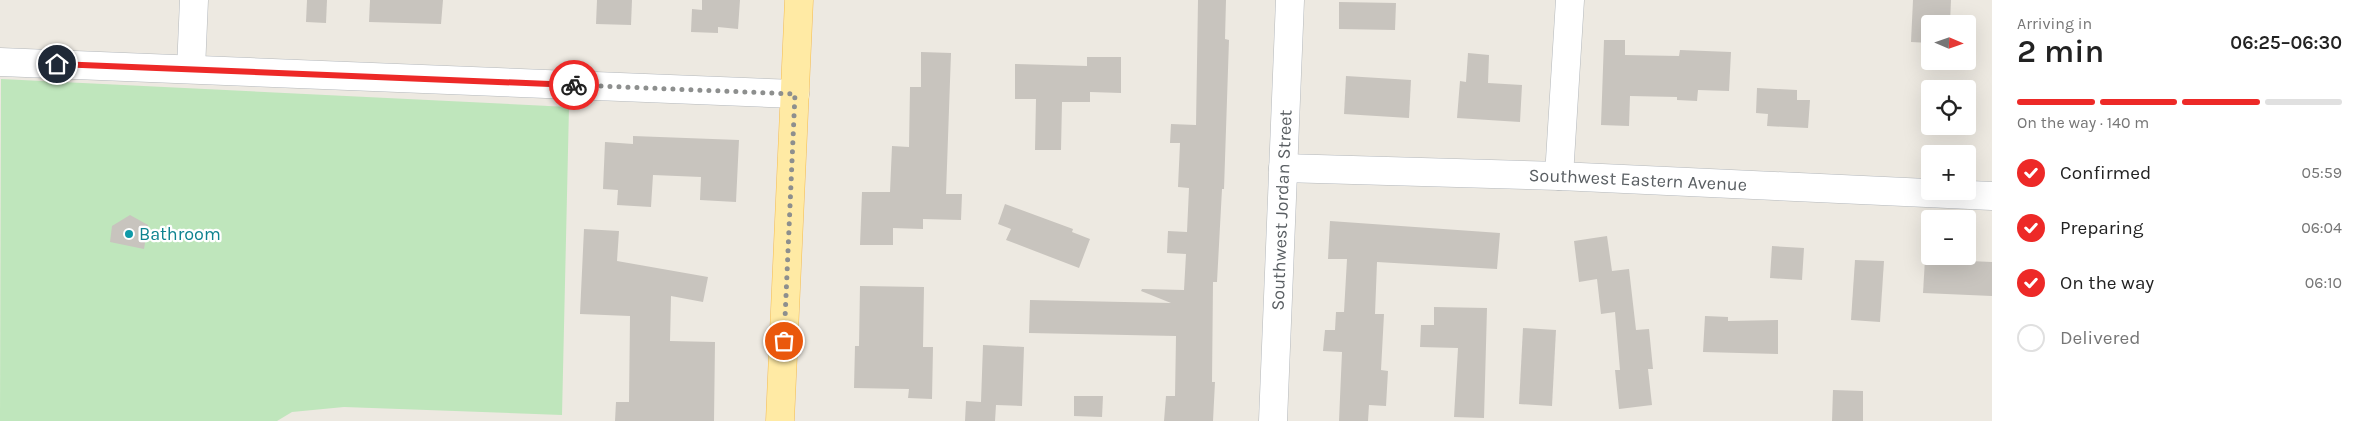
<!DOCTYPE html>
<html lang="en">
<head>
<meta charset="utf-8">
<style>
  :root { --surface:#fff; --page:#f6f6f6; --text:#222; --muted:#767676; --line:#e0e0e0; --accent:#ed2927 }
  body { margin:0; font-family:Karla,sans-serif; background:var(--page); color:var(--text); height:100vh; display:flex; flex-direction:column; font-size:19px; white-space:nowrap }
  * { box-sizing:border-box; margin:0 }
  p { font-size:16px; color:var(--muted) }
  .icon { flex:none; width:28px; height:28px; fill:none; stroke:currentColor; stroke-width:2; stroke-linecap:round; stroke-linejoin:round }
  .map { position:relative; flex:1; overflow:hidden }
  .details { display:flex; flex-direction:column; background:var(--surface); width:375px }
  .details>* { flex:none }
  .needle { width:32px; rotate:92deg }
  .controls { position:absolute; left:1921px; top:15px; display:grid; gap:10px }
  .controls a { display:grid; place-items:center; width:55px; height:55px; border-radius:5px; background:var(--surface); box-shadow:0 5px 20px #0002; font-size:25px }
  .pin { position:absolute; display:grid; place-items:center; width:42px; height:42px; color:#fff; margin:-21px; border:2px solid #fff; border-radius:50%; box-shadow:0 1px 5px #0007 }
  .courier { position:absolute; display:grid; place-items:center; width:50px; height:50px; margin:-25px; border:4px solid #ed2927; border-radius:50%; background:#fff; color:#222; box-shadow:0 1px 6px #0007 }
  .head em { font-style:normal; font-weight:600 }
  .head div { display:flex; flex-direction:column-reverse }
  .head { display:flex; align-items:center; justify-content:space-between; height:85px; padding:0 25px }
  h1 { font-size:32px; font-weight:600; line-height:38px }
  .bar { display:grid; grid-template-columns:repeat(4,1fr); gap:8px 5px; align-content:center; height:60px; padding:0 25px }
  .bar i { height:6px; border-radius:4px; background:var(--line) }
  .bar .active { background:var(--accent) }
  .bar p { grid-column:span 4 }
  ol { padding:0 25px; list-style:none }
  li { display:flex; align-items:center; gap:15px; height:55px }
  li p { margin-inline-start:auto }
  li .icon { padding:5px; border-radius:50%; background:var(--accent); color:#fff; stroke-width:4 }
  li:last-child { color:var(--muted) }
  li i { width:28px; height:28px; border:2px solid var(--line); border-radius:50% }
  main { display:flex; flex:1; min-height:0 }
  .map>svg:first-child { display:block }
  .green { fill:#bfe6bc }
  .building { fill:#c8c4be }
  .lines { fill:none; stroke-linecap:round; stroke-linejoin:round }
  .minor-casing { stroke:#b4b8bc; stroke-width:29 }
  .major-casing { stroke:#f4bc52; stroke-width:29 }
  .minor { stroke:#fff; stroke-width:28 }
  .major { stroke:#ffeaa4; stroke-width:28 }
  .done { stroke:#8d8f8e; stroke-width:5; stroke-dasharray:0 9 }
  .route { stroke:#ed2927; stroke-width:6 }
  .culture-dot { fill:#0f9aa8; stroke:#fff; stroke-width:2 }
  .labels { text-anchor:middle; stroke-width:4.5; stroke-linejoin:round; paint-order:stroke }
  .street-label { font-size:18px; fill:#595e62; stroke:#fff }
  .culture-label { font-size:18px; fill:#0d838f; stroke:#fff; text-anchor:start }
</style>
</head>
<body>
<main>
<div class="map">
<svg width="1992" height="421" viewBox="0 0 1992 421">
  <rect width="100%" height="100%" fill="#ede9e1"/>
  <polygon class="green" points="1,79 569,107 562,415 344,407 292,412 277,421 0,421"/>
  <g class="building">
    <polygon points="307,0 327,0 326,23 306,22"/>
    <polygon points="370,0 443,0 441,24 369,22"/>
    <polygon points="597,0 632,0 631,25 596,24"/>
    <polygon points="702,0 740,0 738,29 718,27 718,33 691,32 692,9 702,10"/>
    <polygon points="1198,0 1226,0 1225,39 1229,40 1224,189 1222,189 1217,282 1213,282 1212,382 1215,382 1213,421 1164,421 1166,396 1175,396 1176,336 1029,333 1030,300 1171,303 1141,291 1142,289 1184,290 1186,254 1167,253 1168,231 1187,232 1189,188 1178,187 1180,143 1170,143 1171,124 1196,125"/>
    <polygon points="1913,0 1951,0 1950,24 1930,24 1930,43 1911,42"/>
    <polygon points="1339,2 1396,3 1395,30 1339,29"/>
    <polygon points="1604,40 1625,40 1625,55 1679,56 1680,50 1731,52 1729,91 1698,90 1697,101 1677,100 1677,97 1630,96 1629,126 1601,125"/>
    <polygon points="921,52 951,53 946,194 962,194 961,220 923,219 923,229 893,228 893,245 860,245 862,192 890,192 892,146 909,147 910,87 921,87"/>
    <polygon points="1468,53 1489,55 1488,83 1522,85 1520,122 1457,118 1460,81 1466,82"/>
    <polygon points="1087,57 1121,57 1121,93 1090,92 1090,102 1062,102 1061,150 1035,150 1036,99 1015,99 1015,64 1087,66"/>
    <polygon points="1346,76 1411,80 1409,118 1344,114"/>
    <polygon points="1757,88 1797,90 1797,100 1810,100 1808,128 1767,126 1768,114 1756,113"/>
    <polygon points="633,136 739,140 736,202 700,200 701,177 653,175 651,207 617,205 618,190 603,189 605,142 633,144"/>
    <polygon points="1005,204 1073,229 1072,232 1090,239 1079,268 1006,240 1011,229 998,224"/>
    <polygon points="130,215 148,225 144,249 110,242 112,226"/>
    <polygon points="1330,221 1500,233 1497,269 1377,262 1375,314 1384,314 1381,370 1388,371 1386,406 1369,405 1368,421 1339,421 1342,352 1323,351 1325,330 1335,330 1336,312 1344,312 1347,259 1328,259"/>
    <polygon points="584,229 619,231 617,261 708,277 703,302 671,296 670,341 715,342 714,421 615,421 616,402 629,402 630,316 580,314"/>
    <polygon points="1607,236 1612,271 1629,269 1636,330 1649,329 1653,369 1648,369 1652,405 1619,409 1615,370 1620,370 1615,312 1601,314 1597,279 1579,282 1574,241"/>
    <polygon points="1772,246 1804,248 1802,280 1770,278"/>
    <polygon points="1925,259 1992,262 1992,296 1923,293"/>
    <polygon points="1855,260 1884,261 1880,322 1851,320"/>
    <polygon points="860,286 924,287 923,347 933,347 932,399 908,398 909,389 854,388 855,346 859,346"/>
    <polygon points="1434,307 1487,308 1484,418 1454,417 1458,348 1420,347 1421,325 1434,325"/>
    <polygon points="1705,316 1728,317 1728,321 1778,320 1778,354 1703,352"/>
    <polygon points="1523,328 1556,330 1552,406 1519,404"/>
    <polygon points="983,345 1024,347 1022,406 996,405 995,421 965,421 966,401 981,402"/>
    <polygon points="1833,390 1863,391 1863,421 1832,421"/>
    <polygon points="1074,396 1103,396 1102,417 1074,416"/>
  </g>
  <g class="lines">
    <defs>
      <g id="minor">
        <polyline points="0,62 795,94"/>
        <polyline points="191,69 194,0"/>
        <path id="s1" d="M1283,168L1559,176L1992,196"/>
        <polyline points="1559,176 1570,0"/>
        <path id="s2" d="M1273,421L1290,0"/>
      </g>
      <polyline id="major" points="780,421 799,0"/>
    </defs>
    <use href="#minor" class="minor-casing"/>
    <use href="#major" class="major-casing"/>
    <use href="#minor" class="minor"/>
    <use href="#major" class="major"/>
  </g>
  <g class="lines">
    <polyline class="done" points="574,85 795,94 784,341"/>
    <polyline class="route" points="57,64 574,85"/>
  </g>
  <circle class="culture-dot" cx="129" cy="234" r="5"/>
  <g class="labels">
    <g class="street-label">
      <text dy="6" stroke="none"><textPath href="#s1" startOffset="355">Southwest Eastern Avenue</textPath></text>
      <text dy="6" stroke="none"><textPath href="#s2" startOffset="211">Southwest Jordan Street</textPath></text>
    </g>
    <g class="culture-label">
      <text x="139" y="240">Bathroom</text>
    </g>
  </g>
</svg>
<div class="controls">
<a><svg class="needle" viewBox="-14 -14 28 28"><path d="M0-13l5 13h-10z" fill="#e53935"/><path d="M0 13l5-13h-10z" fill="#767676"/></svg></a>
<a><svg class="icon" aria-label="locate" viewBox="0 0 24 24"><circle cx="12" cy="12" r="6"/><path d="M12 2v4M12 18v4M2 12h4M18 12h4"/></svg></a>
<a>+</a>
<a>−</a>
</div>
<div class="pin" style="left:784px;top:341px;background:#ea580c"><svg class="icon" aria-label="bag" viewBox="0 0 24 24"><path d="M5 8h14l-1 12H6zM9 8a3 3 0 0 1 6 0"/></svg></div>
<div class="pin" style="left:57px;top:64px;background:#1f2937"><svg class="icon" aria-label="home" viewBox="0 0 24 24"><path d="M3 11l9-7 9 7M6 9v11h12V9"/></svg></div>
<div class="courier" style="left:574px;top:85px"><svg class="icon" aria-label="bike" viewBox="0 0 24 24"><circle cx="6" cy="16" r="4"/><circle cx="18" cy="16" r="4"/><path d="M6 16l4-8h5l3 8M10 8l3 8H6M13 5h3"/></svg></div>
</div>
<section class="details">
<div class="head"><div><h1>2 min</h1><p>Arriving in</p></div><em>06:25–06:30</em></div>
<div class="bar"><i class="active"></i><i class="active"></i><i class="active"></i><i></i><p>On the way · 140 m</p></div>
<ol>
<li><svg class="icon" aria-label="check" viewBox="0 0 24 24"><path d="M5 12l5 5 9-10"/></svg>Confirmed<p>05:59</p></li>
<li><svg class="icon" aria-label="check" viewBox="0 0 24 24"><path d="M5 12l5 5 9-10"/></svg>Preparing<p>06:04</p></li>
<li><svg class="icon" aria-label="check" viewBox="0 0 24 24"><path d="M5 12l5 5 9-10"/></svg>On the way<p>06:10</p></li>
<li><i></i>Delivered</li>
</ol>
</section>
</main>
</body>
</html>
